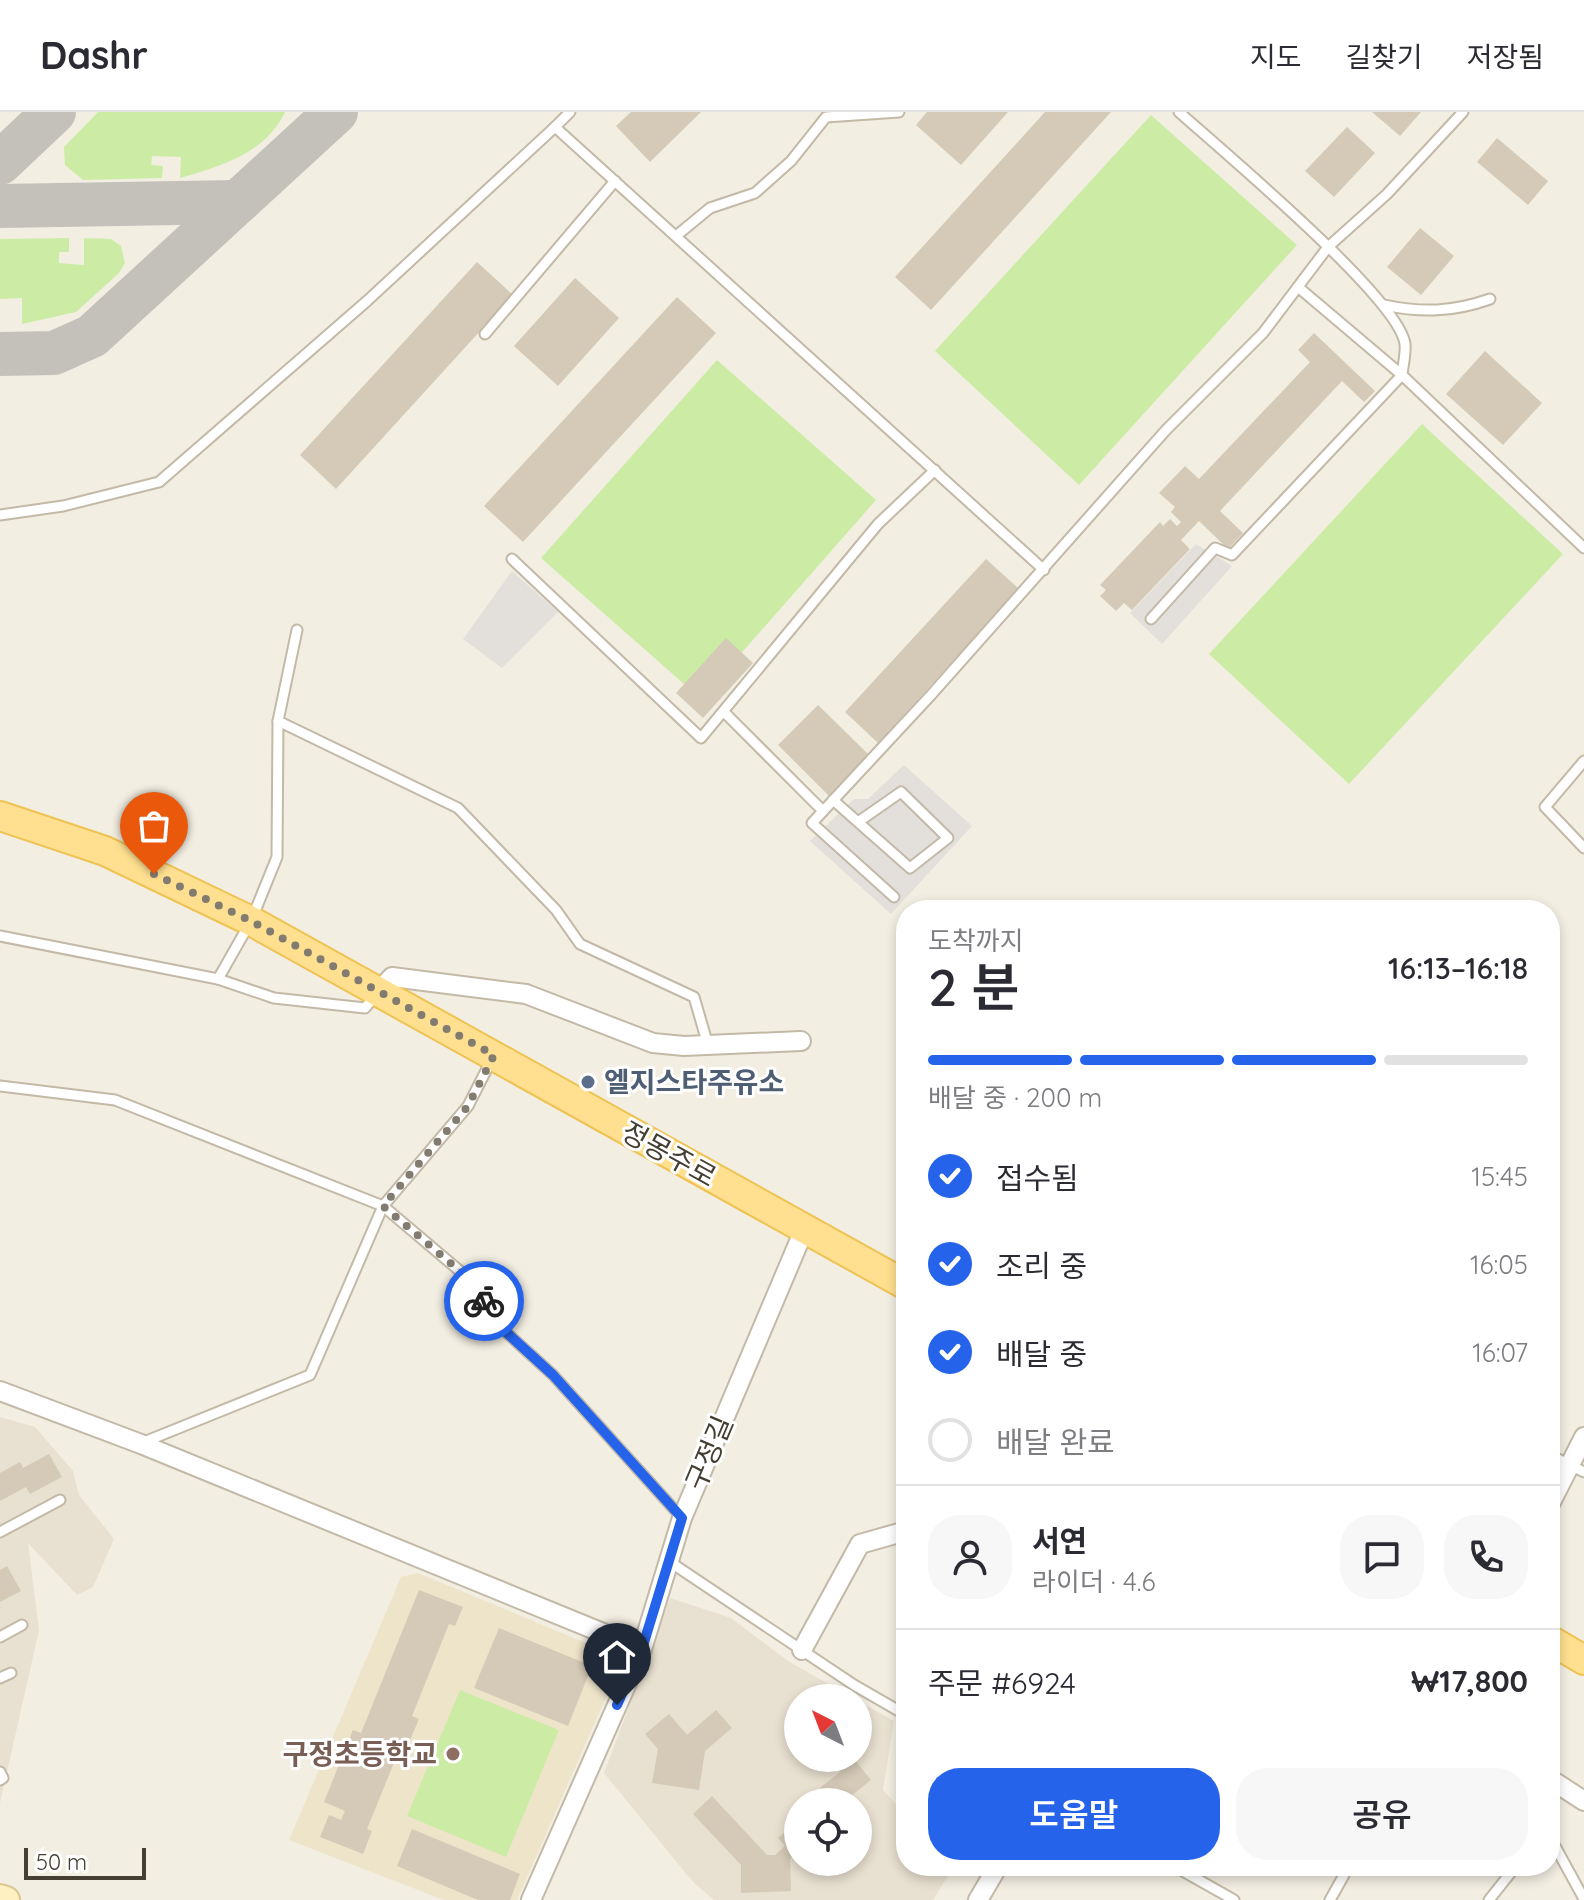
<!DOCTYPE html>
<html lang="ko">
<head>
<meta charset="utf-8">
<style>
  :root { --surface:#fff; --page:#f7f7f7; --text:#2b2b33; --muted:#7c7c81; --line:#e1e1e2; --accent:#2563eb }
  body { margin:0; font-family:Quicksand,"Noto Sans KR",sans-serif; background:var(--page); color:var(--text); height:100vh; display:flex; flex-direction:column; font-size:30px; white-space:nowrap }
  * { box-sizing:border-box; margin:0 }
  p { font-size:26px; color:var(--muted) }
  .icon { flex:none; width:44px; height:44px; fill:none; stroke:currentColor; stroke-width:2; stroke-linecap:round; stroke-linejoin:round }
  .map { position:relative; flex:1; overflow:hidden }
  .drawer { position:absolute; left:896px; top:788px; width:664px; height:976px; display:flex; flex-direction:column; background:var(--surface); border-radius:32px; box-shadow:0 4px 12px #0003 }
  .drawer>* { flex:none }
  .needle { width:52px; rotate:318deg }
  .buttons { position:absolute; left:784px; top:1572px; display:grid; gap:16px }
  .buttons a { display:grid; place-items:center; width:88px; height:88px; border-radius:50%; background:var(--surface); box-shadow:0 4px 12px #0003; font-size:40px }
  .scale { position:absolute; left:24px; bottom:20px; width:122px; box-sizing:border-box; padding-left:8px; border:4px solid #453e32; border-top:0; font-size:22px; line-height:28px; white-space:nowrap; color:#453e32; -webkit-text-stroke:6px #fff; paint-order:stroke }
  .pin { position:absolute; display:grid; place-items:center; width:68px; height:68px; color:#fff; margin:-82px -34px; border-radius:50% 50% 50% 0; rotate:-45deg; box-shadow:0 0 8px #0007 }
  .pin .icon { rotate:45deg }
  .courier { position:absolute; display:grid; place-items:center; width:80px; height:80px; margin:-40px; border:6px solid #2563eb; border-radius:50%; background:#fff; color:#222; box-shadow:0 2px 10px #0007 }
  .headline em { font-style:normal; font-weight:600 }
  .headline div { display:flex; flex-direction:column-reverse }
  .headline { display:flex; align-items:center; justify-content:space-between; height:136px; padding:0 32px }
  h1 { font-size:52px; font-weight:600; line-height:60px }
  .bar { display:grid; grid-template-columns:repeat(4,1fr); gap:12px 8px; align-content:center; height:96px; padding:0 32px }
  .bar i { height:10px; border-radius:6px; background:var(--line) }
  .bar .on { background:var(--accent) }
  .bar p { grid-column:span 4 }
  .line { display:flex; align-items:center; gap:20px; padding:0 32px; border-top:2px solid var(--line) }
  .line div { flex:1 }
  .round { display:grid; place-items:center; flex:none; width:84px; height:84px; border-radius:32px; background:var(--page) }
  ol { padding:0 32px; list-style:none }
  li { display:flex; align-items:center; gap:24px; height:88px }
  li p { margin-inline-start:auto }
  li .icon { padding:8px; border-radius:50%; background:var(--accent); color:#fff; stroke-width:4 }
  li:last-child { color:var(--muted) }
  li i { width:44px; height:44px; border:4px solid var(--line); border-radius:50% }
  .action { display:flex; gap:16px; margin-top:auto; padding:16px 32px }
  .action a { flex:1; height:92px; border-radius:32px; background:var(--accent); color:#fff; font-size:32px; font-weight:600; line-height:92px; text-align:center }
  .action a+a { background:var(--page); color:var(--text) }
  header { display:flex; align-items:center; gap:48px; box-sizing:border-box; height:112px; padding:0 40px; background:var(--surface); border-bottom:2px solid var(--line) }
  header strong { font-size:38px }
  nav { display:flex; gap:44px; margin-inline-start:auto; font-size:28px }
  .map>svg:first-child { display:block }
  .residential { fill:#e8e0d0; fill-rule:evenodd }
  .education { fill:#eee4ca }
  .green { fill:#cceca6 }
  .parking { fill:#e3e0dc }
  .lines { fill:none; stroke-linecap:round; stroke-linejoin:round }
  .taxiway { stroke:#c4c1bb; stroke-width:44 }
  .building { fill:#d5cab7 }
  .service-casing { stroke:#c2b9a7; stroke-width:13 }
  .minor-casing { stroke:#c2b9a7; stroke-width:22 }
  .secondary-casing { stroke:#dbc78f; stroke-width:30 }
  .primary-casing { stroke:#efc254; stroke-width:32 }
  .service { stroke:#fff; stroke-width:9 }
  .minor { stroke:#fff; stroke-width:18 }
  .secondary { stroke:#fff0c1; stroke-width:26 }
  .primary { stroke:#ffe090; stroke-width:28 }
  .done { stroke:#827c70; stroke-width:8; stroke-dasharray:0 14.4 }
  .route { stroke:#2563eb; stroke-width:10 }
  .service-dot { fill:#5c6f8a; stroke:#fff; stroke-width:3 }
  .education-dot { fill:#8d6e63; stroke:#fff; stroke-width:3 }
  .labels { text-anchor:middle; stroke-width:6; stroke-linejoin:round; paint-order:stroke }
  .service-label { font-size:28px; font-weight:bold; fill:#4e5e75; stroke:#fff; text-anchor:start }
  .street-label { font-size:28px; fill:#453e32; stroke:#fff }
  .education-label { font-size:28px; font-weight:bold; fill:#785e54; stroke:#fff; text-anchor:end }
</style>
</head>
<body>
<header>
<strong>Dashr</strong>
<nav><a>지도</a><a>길찾기</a><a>저장됨</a></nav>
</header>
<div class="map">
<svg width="1584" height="1788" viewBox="0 0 1584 1788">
  <rect width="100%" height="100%" fill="#f3eee2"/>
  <g class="residential">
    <polygon points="0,1305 35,1315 73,1359 79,1383 114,1427 93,1475 77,1483 28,1431 39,1518 0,1691"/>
    <path d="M670,1486L731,1506L788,1549L853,1586H798V1646H858V1589L894,1609L883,1678L906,1703V1754H954L933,1788H714L693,1770L604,1661ZM798,1690H858V1750H798Z"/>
  </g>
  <polygon class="education" points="418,1461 617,1544 619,1556 517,1788 444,1788 289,1728 401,1465"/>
  <g class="green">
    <path d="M98,0H285C266,41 220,55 180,66L181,45L152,44L151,53L163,54L162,66L83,68L65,53L64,35Z"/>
    <polygon points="1151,3 1297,133 1079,373 935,239"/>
    <polygon points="69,126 69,140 59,140 59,151 84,153 84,126 111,127 121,134 125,151 119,161 76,200 22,212 22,186 0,187 0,127"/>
    <polygon points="717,248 876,388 701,587 541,446"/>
    <polygon points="1422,312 1563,442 1349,672 1209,542"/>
    <polygon points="460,1578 559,1618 506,1745 407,1704"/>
  </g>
  <g class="parking">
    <polygon points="1196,432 1232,454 1162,532 1130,501"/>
    <polygon points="512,459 558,500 502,556 463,527"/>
    <polygon points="904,653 972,714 891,802 810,729 854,687 868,687"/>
  </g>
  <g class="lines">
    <g class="taxiway">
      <polyline points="0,51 54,0"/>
      <polyline points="0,94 238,90"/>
      <polyline points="0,242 54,241 92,224 336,0"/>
    </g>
  </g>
  <g class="building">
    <polygon points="631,0 701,0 650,50 616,14"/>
    <polygon points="927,0 1008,0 961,53 916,13"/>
    <polygon points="1045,0 1111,0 931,198 895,165"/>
    <polygon points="1372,0 1421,0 1400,24"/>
    <polygon points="1347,15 1375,41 1334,85 1305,59"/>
    <polygon points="1497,26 1548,69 1528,93 1477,50"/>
    <polygon points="1420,116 1454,144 1421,183 1387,155"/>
    <polygon points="477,150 513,183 336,377 300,343"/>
    <polygon points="575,166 619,206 558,274 514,234"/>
    <polygon points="677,185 716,221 523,430 484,394"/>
    <polygon points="1314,221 1375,279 1364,290 1342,269 1220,399 1243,421 1228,437 1199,409 1181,428 1190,437 1132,498 1124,491 1116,499 1100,484 1106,478 1100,473 1160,410 1163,414 1170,407 1177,414 1181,410 1171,400 1175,395 1159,381 1185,354 1199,367 1310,250 1298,238"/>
    <polygon points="1485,239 1542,291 1503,333 1446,282"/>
    <polygon points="986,447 1019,477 878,631 845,600"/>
    <polygon points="726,526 753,551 703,606 676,581"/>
    <polygon points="818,593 869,643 829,684 778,633"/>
    <polygon points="49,1342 62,1365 30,1382 26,1375 0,1389 0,1361 20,1350 23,1356"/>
    <polygon points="7,1454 21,1479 0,1490 0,1458"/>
    <polygon points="419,1478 463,1495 455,1514 449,1512 412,1604 419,1607 408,1633 402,1631 367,1717 372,1719 363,1742 320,1725 329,1703 341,1708 345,1699 324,1690 353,1618 361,1621"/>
    <polygon points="499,1516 592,1554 568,1614 474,1576"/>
    <polygon points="716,1598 732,1616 705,1639 699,1678 652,1671 658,1637 645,1622 669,1602 687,1623"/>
    <polygon points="855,1648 871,1668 843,1690 816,1690 811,1683"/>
    <polygon points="712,1684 767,1743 775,1743 785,1734 778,1726 798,1709 798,1740 790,1747 791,1779 741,1781 741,1753 693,1702"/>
    <polygon points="412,1717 520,1762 510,1788 478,1788 397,1754"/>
  </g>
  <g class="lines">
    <defs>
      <g id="service">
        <polyline points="570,0 555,15 1044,458"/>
        <path d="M1179,0C1221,38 1399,186 1405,232C1406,241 1403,253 1402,263L1584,436"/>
        <polyline points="676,124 710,96 755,81 791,49 826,5 899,0"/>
        <path d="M1384,193C1422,201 1453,200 1490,187"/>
        <polyline points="485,222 615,69"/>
        <polyline points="0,403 63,394 159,370 367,189 555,15"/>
        <polyline points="512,447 701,626 878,412 935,358"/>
        <polyline points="1151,507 1215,436 1232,443 1402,263 1298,175"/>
        <polyline points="725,601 823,699"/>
        <polyline points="278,609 458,696 556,798 580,832 694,885 708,933"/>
        <polyline points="1584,649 1545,695 1584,736"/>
        <polyline points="833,688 910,756 948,726 901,680 858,710"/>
        <polyline points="894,785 812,711 931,583 1166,318 1263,221 1328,135 1387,82 1463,0"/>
        <polyline points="0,824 218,867 274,886 365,896 375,884"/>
        <polyline points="218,867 251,809 277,745 278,609 297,518"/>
        <polyline points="0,974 115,988 383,1094 467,1165 507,1221 553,1263 682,1406"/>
        <polyline points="144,1330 310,1263 383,1094 468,994 493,945"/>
        <polyline points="1550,1343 1584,1360"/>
        <polyline points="0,1420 60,1388"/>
        <polyline points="670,1450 854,1573 906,1603"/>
        <polyline points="0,1525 22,1513"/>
        <polyline points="0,1566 11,1561"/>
        <polyline points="0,1660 3,1666 0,1668"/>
        <polyline points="1550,1725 1584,1787"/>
        <polyline points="1174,1754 1234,1788"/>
        <polyline points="1330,1788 1349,1754"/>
        <polyline points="1489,1788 1516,1754"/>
      </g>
      <g id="minor">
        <polyline points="380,878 392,865 526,882 653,931 684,934 801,929"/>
        <polyline points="0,1279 141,1332 642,1537"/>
        <polyline points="1550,1392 1584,1325"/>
        <polyline points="802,1538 860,1432 906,1419"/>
        <polyline points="1550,1667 1584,1689"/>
        <polyline points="531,1788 642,1537 682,1406 804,1118"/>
        <polyline points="978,1788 998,1754"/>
      </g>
      <polyline id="secondary" points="0,1786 6,1788"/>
      <g id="primary">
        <polyline points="0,704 105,739 251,809 906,1173"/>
        <polyline points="1550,1528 1584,1548"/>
      </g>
    </defs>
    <use href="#service" class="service-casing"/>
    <use href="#minor" class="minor-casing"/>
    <use href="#secondary" class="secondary-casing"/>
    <use href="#primary" class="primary-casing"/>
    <use href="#service" class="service"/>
    <use href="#minor" class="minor"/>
    <use href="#secondary" class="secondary"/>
    <use href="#primary" class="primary"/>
  </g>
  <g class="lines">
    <polyline class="done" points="154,762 251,809 494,943 468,994 383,1094 467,1165 484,1189"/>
    <polyline class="route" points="484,1189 507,1221 553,1263 682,1406 642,1537 617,1593"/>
  </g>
  <circle class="service-dot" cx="588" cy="970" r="8"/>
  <circle class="education-dot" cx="453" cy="1642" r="8"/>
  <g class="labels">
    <g class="service-label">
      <text x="604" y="980">엘지스타주유소</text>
    </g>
    <g class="street-label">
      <text transform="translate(669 1042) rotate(29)" y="10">정몽주로</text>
      <text transform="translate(709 1341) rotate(-67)" y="10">구정길</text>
    </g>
    <g class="education-label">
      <text x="437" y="1652">구정초등학교</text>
    </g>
  </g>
</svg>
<div class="buttons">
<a><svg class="needle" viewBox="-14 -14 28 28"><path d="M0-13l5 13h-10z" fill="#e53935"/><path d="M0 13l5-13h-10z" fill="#7c7c81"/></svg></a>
<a><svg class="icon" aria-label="locate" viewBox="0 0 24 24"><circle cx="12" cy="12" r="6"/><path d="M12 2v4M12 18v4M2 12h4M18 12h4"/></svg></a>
</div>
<div class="scale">50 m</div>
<div class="pin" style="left:154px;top:762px;background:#ea580c"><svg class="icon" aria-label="bag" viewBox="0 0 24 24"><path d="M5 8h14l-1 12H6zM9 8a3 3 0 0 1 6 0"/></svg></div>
<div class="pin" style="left:617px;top:1593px;background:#1f2937"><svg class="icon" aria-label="home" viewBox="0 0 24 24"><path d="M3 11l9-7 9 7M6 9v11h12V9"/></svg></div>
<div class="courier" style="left:484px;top:1189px"><svg class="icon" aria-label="bike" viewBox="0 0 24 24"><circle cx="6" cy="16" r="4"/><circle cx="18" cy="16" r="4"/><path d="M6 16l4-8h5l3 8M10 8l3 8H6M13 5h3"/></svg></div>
<section class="drawer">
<div class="headline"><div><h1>2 분</h1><p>도착까지</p></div><em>16:13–16:18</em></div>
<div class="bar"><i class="on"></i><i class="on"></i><i class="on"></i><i></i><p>배달 중 · 200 m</p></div>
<ol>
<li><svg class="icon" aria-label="check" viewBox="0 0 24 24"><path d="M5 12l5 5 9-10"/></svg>접수됨<p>15:45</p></li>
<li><svg class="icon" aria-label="check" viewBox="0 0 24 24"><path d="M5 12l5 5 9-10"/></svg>조리 중<p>16:05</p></li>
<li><svg class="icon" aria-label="check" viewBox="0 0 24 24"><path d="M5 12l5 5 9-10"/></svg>배달 중<p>16:07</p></li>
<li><i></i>배달 완료</li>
</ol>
<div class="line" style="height:144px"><a class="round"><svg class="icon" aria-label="person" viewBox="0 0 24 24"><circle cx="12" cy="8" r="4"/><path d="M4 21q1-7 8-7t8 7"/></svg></a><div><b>서연</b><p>라이더 · 4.6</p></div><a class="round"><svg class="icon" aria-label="chat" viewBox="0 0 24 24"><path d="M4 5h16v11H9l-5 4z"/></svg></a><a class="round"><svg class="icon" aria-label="phone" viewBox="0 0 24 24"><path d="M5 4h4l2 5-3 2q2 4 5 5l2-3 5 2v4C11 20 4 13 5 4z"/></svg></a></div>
<div class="line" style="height:104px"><div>주문 #6924</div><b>₩17,800</b></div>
<div class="action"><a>도움말</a><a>공유</a></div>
</section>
</div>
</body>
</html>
